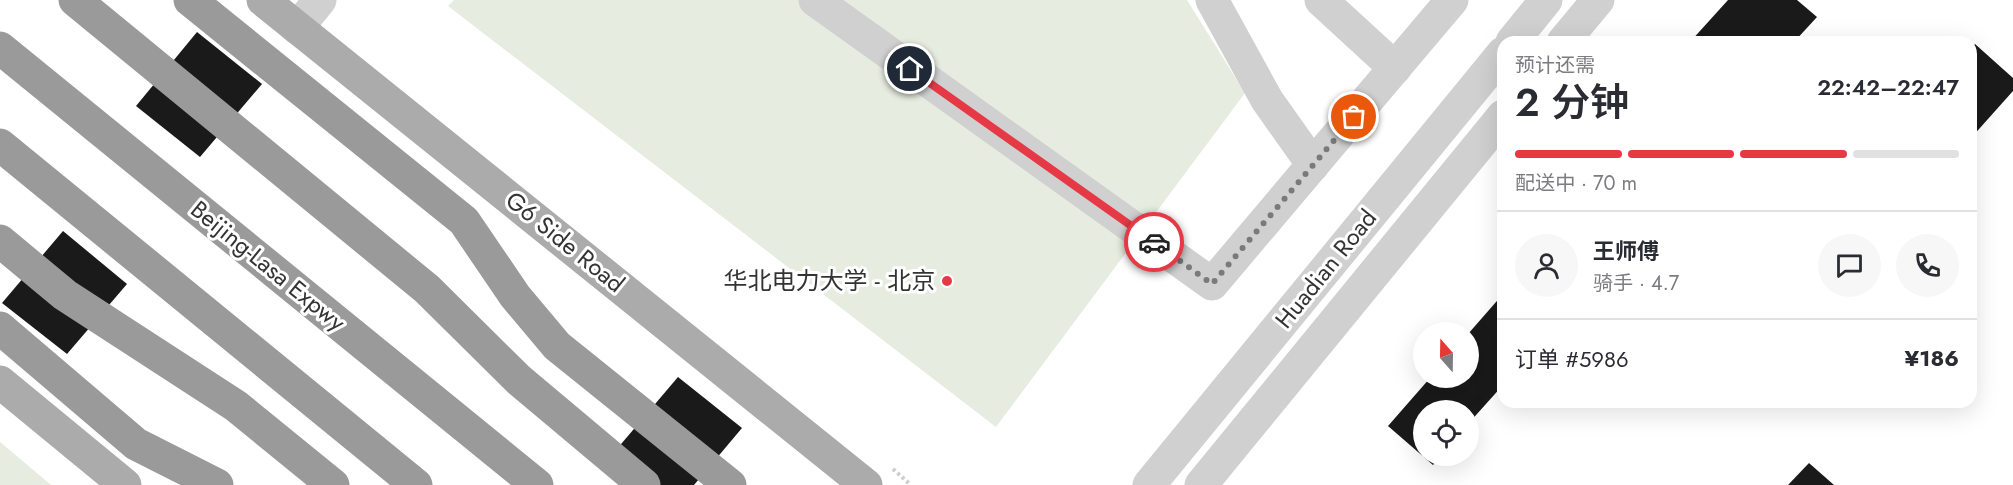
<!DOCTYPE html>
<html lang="zh">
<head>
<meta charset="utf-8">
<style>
  :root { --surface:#fff; --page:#f7f7f7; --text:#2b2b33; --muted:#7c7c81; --line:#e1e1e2; --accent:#e63946 }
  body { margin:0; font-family:Jost,"Noto Sans SC",sans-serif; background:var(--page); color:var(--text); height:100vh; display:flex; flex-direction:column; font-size:22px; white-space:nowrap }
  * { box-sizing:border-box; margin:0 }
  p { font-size:20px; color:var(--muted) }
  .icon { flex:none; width:33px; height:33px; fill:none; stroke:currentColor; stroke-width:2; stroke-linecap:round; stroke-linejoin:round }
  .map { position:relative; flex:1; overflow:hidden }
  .side { position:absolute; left:1497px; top:36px; width:480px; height:372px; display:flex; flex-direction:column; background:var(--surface); border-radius:18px; box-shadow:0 6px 24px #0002 }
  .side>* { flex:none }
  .needle { width:39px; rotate:340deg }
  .fabs { position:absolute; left:1413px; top:322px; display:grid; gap:12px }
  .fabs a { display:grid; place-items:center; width:66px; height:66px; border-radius:50%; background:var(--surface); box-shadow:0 6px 24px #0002; font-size:30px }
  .pin { position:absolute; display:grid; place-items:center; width:51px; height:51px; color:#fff; margin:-26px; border:3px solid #fff; border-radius:50%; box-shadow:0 2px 6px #0007 }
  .courier { position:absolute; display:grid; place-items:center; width:60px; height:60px; margin:-30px; border:4px solid #e63946; border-radius:50%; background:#fff; color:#222; box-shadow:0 2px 8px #0007 }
  .summary em { font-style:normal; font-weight:600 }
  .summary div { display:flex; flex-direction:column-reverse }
  .summary { display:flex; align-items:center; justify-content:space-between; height:102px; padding:0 18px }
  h1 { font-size:39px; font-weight:600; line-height:45px }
  .bar { display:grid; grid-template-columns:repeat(4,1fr); gap:9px 6px; align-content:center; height:72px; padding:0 18px }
  .bar i { height:8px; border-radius:4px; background:var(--line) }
  .bar .current { background:var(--accent) }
  .bar p { grid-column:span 4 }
  .line { display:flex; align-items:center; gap:15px; padding:0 18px; border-top:2px solid var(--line) }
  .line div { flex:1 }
  .round { display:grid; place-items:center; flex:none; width:63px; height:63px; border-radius:32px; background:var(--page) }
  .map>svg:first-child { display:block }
  .green { fill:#e6ecdf }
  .building { fill:#1a1a1a }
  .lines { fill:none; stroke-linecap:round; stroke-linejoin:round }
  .path { stroke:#cdcdcd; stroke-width:4; stroke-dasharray:3 3; stroke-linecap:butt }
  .minor { stroke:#d0d0d0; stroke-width:33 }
  .major { stroke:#ababab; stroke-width:33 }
  .highway { stroke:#9a9a9a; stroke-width:33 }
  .done { stroke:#7a7a7a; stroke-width:6; stroke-dasharray:0 10.8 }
  .route { stroke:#e63946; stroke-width:8 }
  .poi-dot { fill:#e63946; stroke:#fff; stroke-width:2 }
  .labels { text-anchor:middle; stroke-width:6; stroke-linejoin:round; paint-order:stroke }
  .street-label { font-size:24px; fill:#333; stroke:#fff }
  .poi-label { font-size:24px; fill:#333; stroke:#fff; text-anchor:end }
</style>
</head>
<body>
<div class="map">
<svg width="2013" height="485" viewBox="0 0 2013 485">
  <rect width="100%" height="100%" fill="#fff"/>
  <g class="green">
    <polygon points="454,0 1187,0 1245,93 996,427 448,6"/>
    <polygon points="0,442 51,485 0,485"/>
  </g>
  <g class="building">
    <polygon points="1728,0 1797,0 1817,17 1794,42 1690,42"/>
    <polygon points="197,32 262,84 200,157 136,106"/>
    <polygon points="1975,44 2013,78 2013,91 1971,138 1971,48"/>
    <polygon points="63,231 127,284 67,354 2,303"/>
    <polygon points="1503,294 1503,385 1468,424 1468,411 1424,411 1424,456 1441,456 1433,465 1388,426 1430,378 1468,378 1468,334"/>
    <polygon points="678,377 742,428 694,485 660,485 616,450"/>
    <polygon points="1809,463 1834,485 1788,485"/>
  </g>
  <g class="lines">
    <polyline class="path" points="893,469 911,485"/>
    <g class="minor">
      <polyline points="815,0 1212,284 1452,0"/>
      <polyline points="1212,0 1267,100 1313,165"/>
      <polyline points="1321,0 1395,68"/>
      <polyline points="297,28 320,0"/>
      <polyline points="1512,42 1546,0"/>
      <polyline points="1563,42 1598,0"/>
      <polyline points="1149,485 1503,53"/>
      <polyline points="1201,485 1503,116"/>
    </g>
    <g class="major">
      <polyline points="263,0 866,485"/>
      <polyline points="0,382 125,485"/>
    </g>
    <g class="highway">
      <polyline points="75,0 427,289 519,380 644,485"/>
      <polyline points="190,0 464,221 515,296 557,346 730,485"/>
      <polyline points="0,48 537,485"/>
      <polyline points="0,145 416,485"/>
      <polyline points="0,241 65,295 236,406 333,485"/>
      <polyline points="0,328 136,444 217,485"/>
    </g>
  </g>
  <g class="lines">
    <polyline class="done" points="1154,242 1212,284 1354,117"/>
    <polyline class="route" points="910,69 1154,242"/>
  </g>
  <circle class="poi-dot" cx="947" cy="281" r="6"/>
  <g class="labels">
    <g class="street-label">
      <text transform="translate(565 242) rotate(39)" y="8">G6 Side Road</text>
      <text transform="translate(268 266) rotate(39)" y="8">Beijing-Lasa Expwy</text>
      <text transform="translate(1326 269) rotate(-51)" y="8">Huadian Road</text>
    </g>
    <g class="poi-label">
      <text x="935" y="289">华北电力大学 - 北京</text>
    </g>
  </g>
</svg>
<div class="fabs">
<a><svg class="needle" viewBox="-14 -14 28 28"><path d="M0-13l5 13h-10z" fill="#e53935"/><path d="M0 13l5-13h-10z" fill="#7c7c81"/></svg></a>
<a><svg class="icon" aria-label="locate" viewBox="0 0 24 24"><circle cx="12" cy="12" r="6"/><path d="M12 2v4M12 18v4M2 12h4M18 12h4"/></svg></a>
</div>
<div class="pin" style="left:1354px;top:117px;background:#ea580c"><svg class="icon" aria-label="bag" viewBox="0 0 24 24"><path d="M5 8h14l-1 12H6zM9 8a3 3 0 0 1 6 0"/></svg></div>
<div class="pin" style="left:910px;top:69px;background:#1f2937"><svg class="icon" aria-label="home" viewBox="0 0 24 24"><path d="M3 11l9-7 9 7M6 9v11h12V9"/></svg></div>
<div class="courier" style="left:1154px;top:242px"><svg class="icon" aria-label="car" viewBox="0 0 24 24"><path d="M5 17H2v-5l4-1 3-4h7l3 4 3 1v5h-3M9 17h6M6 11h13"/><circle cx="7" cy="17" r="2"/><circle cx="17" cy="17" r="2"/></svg></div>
<section class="side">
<div class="summary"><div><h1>2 分钟</h1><p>预计还需</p></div><em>22:42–22:47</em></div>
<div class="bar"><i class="current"></i><i class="current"></i><i class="current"></i><i></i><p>配送中 · 70 m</p></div>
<div class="line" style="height:108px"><a class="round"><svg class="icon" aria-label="person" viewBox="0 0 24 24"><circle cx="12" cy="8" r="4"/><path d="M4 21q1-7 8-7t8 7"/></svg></a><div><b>王师傅</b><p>骑手 · 4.7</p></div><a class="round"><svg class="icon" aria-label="chat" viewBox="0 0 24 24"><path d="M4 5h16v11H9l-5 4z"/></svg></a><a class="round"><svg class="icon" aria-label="phone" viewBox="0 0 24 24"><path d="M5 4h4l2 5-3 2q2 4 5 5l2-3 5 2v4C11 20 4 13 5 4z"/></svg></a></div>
<div class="line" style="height:78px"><div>订单 #5986</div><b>¥186</b></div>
</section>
</div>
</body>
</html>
